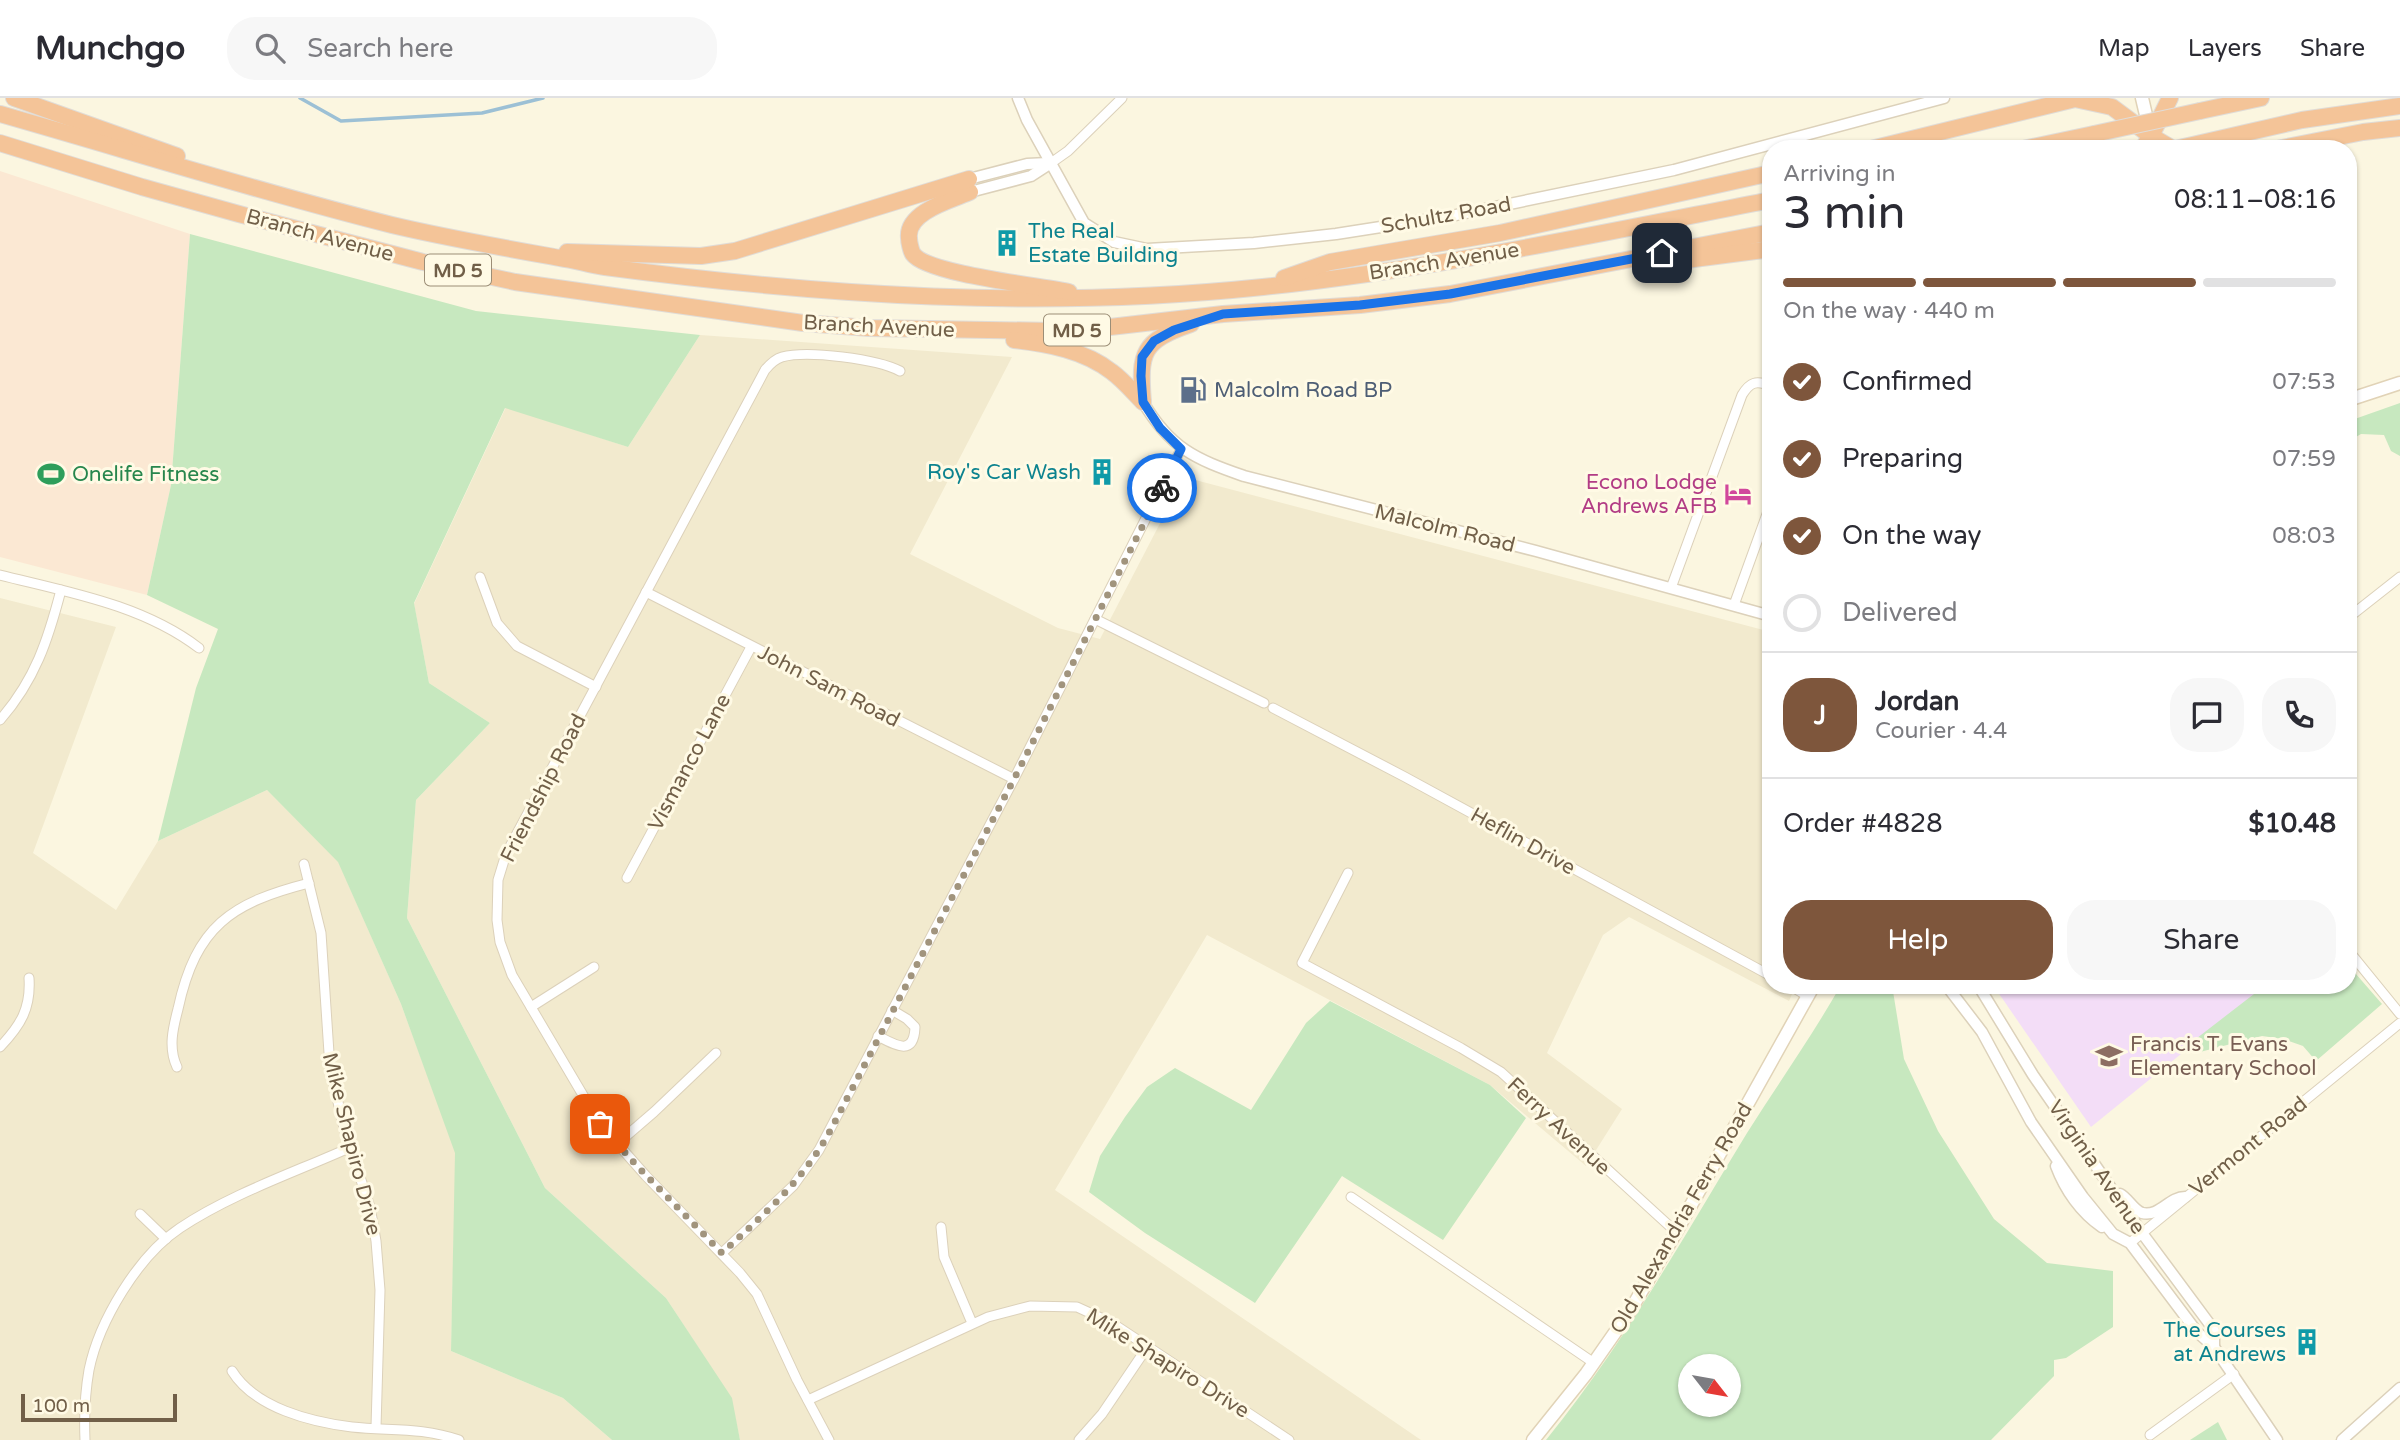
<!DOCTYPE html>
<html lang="en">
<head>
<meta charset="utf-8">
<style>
  :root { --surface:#fff; --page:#f7f7f7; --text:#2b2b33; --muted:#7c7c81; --line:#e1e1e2; --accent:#7e563c }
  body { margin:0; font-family:"Varela Round",sans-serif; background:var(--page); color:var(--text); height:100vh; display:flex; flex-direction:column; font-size:26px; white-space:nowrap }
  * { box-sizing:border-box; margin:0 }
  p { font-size:23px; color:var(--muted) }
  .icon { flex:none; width:38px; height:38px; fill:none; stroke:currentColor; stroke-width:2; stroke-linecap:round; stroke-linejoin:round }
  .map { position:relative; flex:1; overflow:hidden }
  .drawer { position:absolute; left:1762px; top:42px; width:595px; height:854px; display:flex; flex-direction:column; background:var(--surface); border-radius:28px; box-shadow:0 2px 5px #0004 }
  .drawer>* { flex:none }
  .needle { width:46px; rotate:121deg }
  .controls { position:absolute; left:1678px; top:1256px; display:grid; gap:14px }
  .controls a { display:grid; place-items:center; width:63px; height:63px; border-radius:50%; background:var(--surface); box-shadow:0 2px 5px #0004; font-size:35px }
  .scale { position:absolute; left:21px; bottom:18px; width:156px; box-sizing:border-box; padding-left:7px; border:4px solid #715f48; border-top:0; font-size:19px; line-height:24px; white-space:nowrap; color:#715f48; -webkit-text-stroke:5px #fffae5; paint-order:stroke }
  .pin { position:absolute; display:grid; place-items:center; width:60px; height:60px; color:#fff; margin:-30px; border-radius:14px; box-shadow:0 4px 10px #0006 }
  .courier { position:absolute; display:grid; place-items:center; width:70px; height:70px; margin:-35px; border:5px solid #1a73e8; border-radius:50%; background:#fff; color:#222; box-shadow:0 2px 9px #0007 }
  .overview em { font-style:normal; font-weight:600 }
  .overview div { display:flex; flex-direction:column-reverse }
  .overview { display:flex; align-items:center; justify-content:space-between; height:119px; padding:0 21px }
  h1 { font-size:46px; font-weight:600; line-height:52px }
  .bar { display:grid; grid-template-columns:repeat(4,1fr); gap:10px 7px; align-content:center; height:84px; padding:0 21px }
  .bar i { height:9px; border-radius:5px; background:var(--line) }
  .bar .active { background:var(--accent) }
  .bar p { grid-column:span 4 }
  .line { display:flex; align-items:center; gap:18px; padding:0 21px; border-top:2px solid var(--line) }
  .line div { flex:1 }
  .round { display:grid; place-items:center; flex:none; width:74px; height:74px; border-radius:28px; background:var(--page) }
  ol { padding:0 21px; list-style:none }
  li { display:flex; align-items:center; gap:21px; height:77px }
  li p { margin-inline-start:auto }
  li .icon { padding:7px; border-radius:50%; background:var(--accent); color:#fff; stroke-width:4 }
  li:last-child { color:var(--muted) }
  li i { width:38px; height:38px; border:4px solid var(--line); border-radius:50% }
  .primary-button { display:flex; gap:14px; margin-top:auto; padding:14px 21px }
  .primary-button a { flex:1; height:80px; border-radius:28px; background:var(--accent); color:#fff; font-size:28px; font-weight:600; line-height:80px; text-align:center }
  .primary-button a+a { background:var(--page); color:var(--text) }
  header { display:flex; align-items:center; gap:42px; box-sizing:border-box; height:98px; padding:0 35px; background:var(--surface); border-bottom:2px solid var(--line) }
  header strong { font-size:33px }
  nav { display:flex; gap:38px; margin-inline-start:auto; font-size:24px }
  .search { width:490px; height:63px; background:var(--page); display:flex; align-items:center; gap:18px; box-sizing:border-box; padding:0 24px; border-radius:28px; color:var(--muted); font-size:26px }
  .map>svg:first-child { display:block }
  .residential { fill:#f2eace }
  .commercial { fill:#fbe8d3 }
  .education { fill:#f3ddf7 }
  .green { fill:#c7e8bf; fill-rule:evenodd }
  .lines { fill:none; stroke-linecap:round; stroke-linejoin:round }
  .stream { stroke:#9cc0d5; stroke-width:3.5 }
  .minor-casing { stroke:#dcd1ba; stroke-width:11 }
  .tertiary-casing { stroke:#dcd1ba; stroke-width:13 }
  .secondary-casing { stroke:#e1d3b7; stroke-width:15 }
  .motorway-casing { stroke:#e0dcd7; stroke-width:18 }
  .minor { stroke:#fff; stroke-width:9 }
  .tertiary { stroke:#fff; stroke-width:10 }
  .secondary { stroke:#fff; stroke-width:12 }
  .motorway { stroke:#f4c498; stroke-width:16 }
  .motorway-bridge-casing { stroke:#e0dcd7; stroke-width:18; stroke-linecap:butt }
  .motorway-bridge { stroke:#f4c498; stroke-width:16 }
  .done { stroke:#a1947d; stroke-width:7; stroke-dasharray:0 12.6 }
  .route { stroke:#1a73e8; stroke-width:9 }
  .labels { text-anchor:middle; stroke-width:6; stroke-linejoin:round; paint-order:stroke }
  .shield { fill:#fffae5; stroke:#9c8e77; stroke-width:2 }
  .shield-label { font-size:19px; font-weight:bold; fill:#715f48 }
  .street-label { font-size:21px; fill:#715f48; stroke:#fffae5 }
  .culture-label { font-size:21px; fill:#0d838f; stroke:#fffae5; text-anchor:end }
  .service-label { font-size:21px; fill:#4e5e75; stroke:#fffae5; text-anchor:start }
  .leisure-label { font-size:21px; fill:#27864d; stroke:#fffae5; text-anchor:start }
  .hotel-label { font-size:21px; fill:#b23c85; stroke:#fffae5; text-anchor:end }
  .education-label { font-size:21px; fill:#785e54; stroke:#fffae5; text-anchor:start }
</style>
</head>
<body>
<header>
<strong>Munchgo</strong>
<div class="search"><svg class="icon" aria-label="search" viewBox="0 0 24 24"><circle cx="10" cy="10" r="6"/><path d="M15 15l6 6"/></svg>Search here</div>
<nav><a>Map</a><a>Layers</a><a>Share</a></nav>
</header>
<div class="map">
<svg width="2400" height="1342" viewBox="0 0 2400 1342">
  <rect width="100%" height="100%" fill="#fbf6e0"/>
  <g class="residential">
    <polygon points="700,237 1012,259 910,456 1058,530 1100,541 1184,379 1771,534 1771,887 1796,887 1789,903 1629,819 1603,837 1547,955 1622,1011 1586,1068 1490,987 1207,837 1055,1092 1421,1342 740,1342 731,1300 666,1200 545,1090 407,820 416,702 490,625 429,585 414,506 506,309 628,349"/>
    <polygon points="0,500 116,529 33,755 116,812 158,743 267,692 338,763 401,906 456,1055 451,1253 563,1300 612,1342 0,1342"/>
  </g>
  <polygon class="commercial" points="0,73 190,136 171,387 147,497 0,459"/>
  <polygon class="education" points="1993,887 2255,887 2255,896 2091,1029"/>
  <g class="green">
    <polygon points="190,136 476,213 700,237 628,349 505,310 414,505 429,585 490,625 416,702 407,820 545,1090 666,1200 732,1300 740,1342 612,1342 563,1300 451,1253 455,1055 401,906 338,764 267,692 158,743 196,590 218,531 147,497 171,387"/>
    <polygon points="2400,305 2400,358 2391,353 2384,337 2361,336 2349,343 2349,323"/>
    <polygon points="2349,868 2382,906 2316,963 2303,948 2283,941 2262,938 2196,955 2188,947 2254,896 2255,887 2348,887"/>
    <path d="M1841,887H1892L1904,961L1938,1033L1994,1121L2047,1165L2113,1173V1229L2066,1260L2054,1262V1278L1991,1342H1546C1624,1246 1683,1140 1747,1035C1778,986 1812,938 1841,887ZM1690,1269H1729V1307H1690Z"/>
    <polygon points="1330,903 1490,987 1526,1020 1443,1142 1342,1078 1255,1205 1145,1135 1089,1094 1100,1058 1125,1019 1147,989 1175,970 1251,1012 1306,925"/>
    <polygon points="2218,1324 2227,1342 2190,1342"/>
  </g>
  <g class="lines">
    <polyline class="stream" points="300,0 341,23 482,15 543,0"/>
    <defs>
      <g id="minor">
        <polyline points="1051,65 1068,53 1122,0"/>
        <path d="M0,477C68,494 143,507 199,550"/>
        <polyline points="480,479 497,525 517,548 596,589"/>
        <path d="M1671,490L1742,297C1750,284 1756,282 1771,288"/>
        <polyline points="646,494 1014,681"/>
        <polyline points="1734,507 1771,405"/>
        <polyline points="2348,520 2400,479"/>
        <polyline points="1095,521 1264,605"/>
        <polyline points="1273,610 1405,679 1771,878"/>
        <path d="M0,622C35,582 48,542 61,492"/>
        <polyline points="304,766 321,835 330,970 345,1034 370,1109 376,1143 380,1192 376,1329"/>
        <polyline points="1348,775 1302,865 1461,950 1501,974 1676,1134"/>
        <polyline points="627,780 751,549"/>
        <polyline points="2348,852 2400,916"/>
        <polyline points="1789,887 1808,898"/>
        <polyline points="531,909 594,869"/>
        <path d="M878,938C895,947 914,959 915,929L907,921L892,912"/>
        <path d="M0,949C21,927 31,910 29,880"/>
        <path d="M177,969C168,950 173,930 178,911C196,828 231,805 309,785"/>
        <polyline points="618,1045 654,1014 716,955"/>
        <polyline points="1351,1099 1594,1265"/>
        <polyline points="140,1116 166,1141"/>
        <polyline points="941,1129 944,1159 972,1225"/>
        <polyline points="2130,1145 2400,925"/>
        <polyline points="722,1155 793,1088 819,1052 1014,681 1181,351"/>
        <path d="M232,1273C255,1310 311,1324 352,1329C389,1333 422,1329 459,1342"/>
        <polyline points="808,1302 988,1219 1030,1208 1077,1209 1112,1225 1289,1342"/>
        <polyline points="2150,1337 2234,1276"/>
        <path d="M85,1342C84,1319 85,1295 89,1272C99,1223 138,1158 180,1130C231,1096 293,1075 349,1050"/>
        <path d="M829,1342L797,1282L757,1196L740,1175L646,1078L600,1026L512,877L500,844L497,822L498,782L506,756L765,272C770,266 775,261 782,259C808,252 877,261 900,273"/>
        <polyline points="1079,1342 1102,1316 1148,1248"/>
      </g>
      <g id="tertiary">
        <polyline points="1018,0 1027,22 1084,125 1114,144 1147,151 1254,145 1336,136 1451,118 1674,72 1944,0"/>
        <polyline points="969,81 1027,66 1048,65"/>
        <polyline points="970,94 1031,78 1051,65"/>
        <path d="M1143,304C1170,350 1195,361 1244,378L1536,453L1771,518"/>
        <polyline points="1946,887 1982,934 2031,1024 2083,1099 2113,1136 2130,1145 2197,1234 2214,1249 2277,1342"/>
        <polyline points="1978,887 2033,977 2142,1135 2214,1232 2214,1249"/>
        <path d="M2056,1068C2065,1092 2081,1115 2102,1129"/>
        <path d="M2120,1096C2128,1100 2133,1112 2142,1115C2160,1119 2169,1099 2185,1099"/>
        <polyline points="2342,1342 2400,1290"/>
      </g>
      <g id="secondary">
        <polyline points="2142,0 2154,51"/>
        <polyline points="2348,302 2400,285"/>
        <polyline points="1533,1342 1586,1276 1630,1213 1676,1134 1814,887"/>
      </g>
      <g id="motorway">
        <polyline points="14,0 177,58"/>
        <polyline points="2200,13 2261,0"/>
        <path d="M0,16C130,53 260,94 392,127C447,140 504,150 560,160C575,162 590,167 605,169C824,198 1042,212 1263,189C1434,171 1602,135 1771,102"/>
        <polyline points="0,45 142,89 239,116 423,164 515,184 803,225 869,230 1055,233 1110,229 1223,216 1360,207 1450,196 1771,134"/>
        <polyline points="1871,51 2075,1 2112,9 2151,38 2173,51"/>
        <polyline points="2023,51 2094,36"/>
        <polyline points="2142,51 2151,38 2170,0"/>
        <polyline points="2175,51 2302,22 2400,8"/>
        <polyline points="2277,51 2363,34 2400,30"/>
        <path d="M970,94C951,102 906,114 909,140C909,144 911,153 913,156C927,176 1041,188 1069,194"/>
        <polyline points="567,154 701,158 735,153 969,81"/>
        <polyline points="1655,166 1771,151"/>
        <polyline points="1284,180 1330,164 1500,135 1771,75"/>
        <path d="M1014,242C1048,246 1084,252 1112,274C1123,282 1133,294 1143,304"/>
        <path d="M1143,304C1139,254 1142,243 1191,226"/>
      </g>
    </defs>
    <use href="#minor" class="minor-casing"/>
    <use href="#tertiary" class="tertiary-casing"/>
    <use href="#secondary" class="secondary-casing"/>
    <use href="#motorway" class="motorway-casing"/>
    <use href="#minor" class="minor"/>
    <use href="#tertiary" class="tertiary"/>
    <use href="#secondary" class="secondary"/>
    <use href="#motorway" class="motorway"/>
    <defs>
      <polyline id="motorway-bridge" points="2094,36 2200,13"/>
    </defs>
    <use href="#motorway-bridge" class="motorway-bridge-casing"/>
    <use href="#motorway-bridge" class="motorway-bridge"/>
  </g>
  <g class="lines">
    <path class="done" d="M600,1026L636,1067L722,1155C762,1118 802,1084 829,1035L1014,681L1162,390"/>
    <polyline class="route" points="1162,390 1181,351 1160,330 1143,304 1141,278 1142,259 1154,243 1174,232 1223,216 1360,207 1450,196 1662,155"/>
  </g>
  <defs>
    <symbol id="building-bare" viewBox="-9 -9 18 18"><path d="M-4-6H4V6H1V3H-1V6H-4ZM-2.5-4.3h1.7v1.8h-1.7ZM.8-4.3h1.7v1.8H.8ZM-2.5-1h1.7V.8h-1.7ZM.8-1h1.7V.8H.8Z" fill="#0f9aa8" stroke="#fffae5" stroke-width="2.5" paint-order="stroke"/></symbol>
    <symbol id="fuel-bare" viewBox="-9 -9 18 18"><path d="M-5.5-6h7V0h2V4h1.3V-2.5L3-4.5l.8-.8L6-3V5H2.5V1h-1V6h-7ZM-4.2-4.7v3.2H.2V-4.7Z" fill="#5c6f8a" stroke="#fffae5" stroke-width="2.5" paint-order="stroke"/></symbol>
    <symbol id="stadium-bare" viewBox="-9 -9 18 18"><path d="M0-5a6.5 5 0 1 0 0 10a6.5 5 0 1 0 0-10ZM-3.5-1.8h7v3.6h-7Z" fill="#2e9e5b" stroke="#fffae5" stroke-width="2.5" paint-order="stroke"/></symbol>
    <symbol id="hotel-bare" viewBox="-9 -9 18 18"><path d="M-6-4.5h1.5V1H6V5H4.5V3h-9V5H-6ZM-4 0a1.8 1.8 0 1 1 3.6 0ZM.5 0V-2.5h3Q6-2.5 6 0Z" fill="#d1479c" stroke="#fffae5" stroke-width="2.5" paint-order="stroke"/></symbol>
    <symbol id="school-bare" viewBox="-9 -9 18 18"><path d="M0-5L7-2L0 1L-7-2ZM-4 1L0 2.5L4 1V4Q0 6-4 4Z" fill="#8d6e63" stroke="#fffae5" stroke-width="2.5" paint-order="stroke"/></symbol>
  </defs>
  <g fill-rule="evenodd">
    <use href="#building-bare" x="988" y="126" width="38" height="38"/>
    <use href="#fuel-bare" x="1174" y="273" width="38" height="38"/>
    <use href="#building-bare" x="1083" y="355" width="38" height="38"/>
    <use href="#stadium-bare" x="32" y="357" width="38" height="38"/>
    <use href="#hotel-bare" x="1719" y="377" width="38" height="38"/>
    <use href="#school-bare" x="2090" y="939" width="38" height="38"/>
    <use href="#building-bare" x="2288" y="1225" width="38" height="38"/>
  </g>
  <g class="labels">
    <g class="shield">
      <rect x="425" y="156.5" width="66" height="31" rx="5"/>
      <rect x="1044" y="216.5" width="66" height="31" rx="5"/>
    </g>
    <g class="shield-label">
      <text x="458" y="179">MD 5</text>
      <text x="1077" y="239">MD 5</text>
    </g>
    <g class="street-label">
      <text transform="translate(1446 117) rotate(-10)" y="7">Schultz Road</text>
      <text transform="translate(320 137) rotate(15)" y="7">Branch Avenue</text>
      <text transform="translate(1444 163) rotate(-9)" y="7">Branch Avenue</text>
      <text transform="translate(879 228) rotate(3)" y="7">Branch Avenue</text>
      <text transform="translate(1445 430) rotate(14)" y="7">Malcolm Road</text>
      <text transform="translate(829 588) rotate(27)" y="7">John Sam Road</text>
      <text transform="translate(689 664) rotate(-62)" y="7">Vismanco Lane</text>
      <text transform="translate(543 690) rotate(-63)" y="7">Friendship Road</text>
      <text transform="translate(1523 743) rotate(29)" y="7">Heflin Drive</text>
      <text transform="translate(1559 1028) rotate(43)" y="7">Ferry Avenue</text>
      <text transform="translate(352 1046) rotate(76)" y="7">Mike Shapiro Drive</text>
      <text transform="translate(2248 1048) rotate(-39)" y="7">Vermont Road</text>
      <text transform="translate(2097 1069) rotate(56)" y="7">Virginia Avenue</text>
      <text transform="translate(1681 1120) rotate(-60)" y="7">Old Alexandria Ferry Road</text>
      <text transform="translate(1168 1265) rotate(32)" y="7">Mike Shapiro Drive</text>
    </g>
    <g class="culture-label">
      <text x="1028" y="140" text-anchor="start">The Real<tspan x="1028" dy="24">Estate Building</tspan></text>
      <text x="1081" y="381">Roy's Car Wash</text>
      <text x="2286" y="1239">The Courses<tspan x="2286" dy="24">at Andrews</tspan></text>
    </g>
    <g class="service-label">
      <text x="1214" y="299">Malcolm Road BP</text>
    </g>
    <g class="leisure-label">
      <text x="72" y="383">Onelife Fitness</text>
    </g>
    <g class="hotel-label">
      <text x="1717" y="391">Econo Lodge<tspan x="1717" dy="24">Andrews AFB</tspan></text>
    </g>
    <g class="education-label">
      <text x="2130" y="953">Francis T. Evans<tspan x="2130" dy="24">Elementary School</tspan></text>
    </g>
  </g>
</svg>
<div class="controls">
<a><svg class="needle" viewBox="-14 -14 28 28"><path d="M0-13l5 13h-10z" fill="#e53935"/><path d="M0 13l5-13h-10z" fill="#7c7c81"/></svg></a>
</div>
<div class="scale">100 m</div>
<div class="pin" style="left:600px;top:1026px;background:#ea580c"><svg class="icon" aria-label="bag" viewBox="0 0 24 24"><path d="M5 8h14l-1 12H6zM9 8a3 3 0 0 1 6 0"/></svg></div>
<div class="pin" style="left:1662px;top:155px;background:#1f2937"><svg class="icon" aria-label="home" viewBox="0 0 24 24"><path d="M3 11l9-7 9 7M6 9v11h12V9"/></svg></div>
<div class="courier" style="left:1162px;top:390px"><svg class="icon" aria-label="bike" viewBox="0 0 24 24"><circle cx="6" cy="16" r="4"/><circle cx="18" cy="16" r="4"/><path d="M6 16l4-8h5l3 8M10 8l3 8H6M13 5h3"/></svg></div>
<section class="drawer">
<div class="overview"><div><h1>3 min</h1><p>Arriving in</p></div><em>08:11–08:16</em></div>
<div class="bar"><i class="active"></i><i class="active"></i><i class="active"></i><i></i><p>On the way · 440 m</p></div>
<ol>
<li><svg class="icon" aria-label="check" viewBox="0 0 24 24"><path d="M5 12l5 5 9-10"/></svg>Confirmed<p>07:53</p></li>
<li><svg class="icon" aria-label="check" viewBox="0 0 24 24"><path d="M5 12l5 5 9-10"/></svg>Preparing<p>07:59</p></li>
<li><svg class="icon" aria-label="check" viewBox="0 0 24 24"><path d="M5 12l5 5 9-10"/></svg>On the way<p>08:03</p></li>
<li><i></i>Delivered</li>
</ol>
<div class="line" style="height:126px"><b class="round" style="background:var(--accent);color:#fff">J</b><div><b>Jordan</b><p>Courier · 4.4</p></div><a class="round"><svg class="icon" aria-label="chat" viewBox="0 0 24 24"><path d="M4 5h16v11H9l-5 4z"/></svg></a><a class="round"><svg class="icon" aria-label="phone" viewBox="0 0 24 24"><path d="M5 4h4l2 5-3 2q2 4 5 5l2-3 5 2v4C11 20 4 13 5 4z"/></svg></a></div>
<div class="line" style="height:91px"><div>Order #4828</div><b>$10.48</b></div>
<div class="primary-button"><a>Help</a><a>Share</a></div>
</section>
</div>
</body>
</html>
